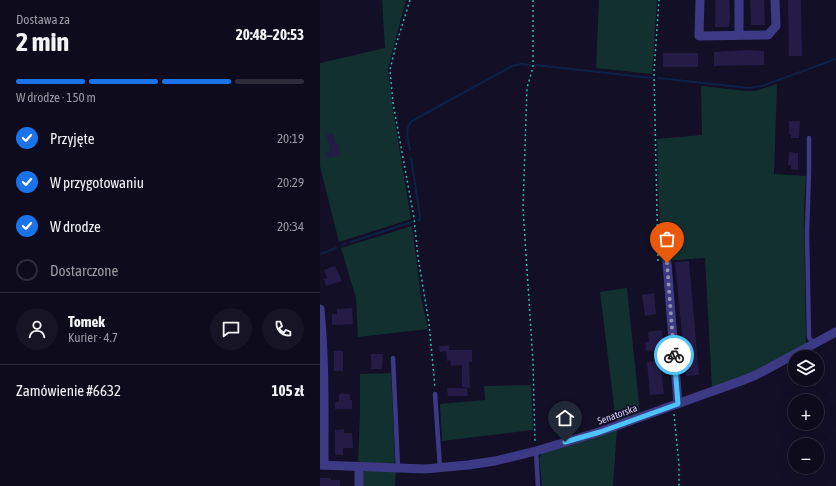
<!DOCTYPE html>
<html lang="pl">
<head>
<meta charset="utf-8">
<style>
  :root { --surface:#0e0b1c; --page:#171425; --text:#f1f3f6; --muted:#9b9ba3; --line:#2e2b3b; --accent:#1a73e8 }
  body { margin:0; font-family:"Asap Condensed",sans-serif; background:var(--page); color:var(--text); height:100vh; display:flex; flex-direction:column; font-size:15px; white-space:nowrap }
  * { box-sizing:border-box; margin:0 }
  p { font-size:13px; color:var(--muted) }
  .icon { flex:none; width:22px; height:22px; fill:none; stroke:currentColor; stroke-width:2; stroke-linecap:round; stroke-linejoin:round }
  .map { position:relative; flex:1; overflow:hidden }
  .details { display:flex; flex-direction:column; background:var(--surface); width:320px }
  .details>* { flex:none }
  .buttons { position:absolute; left:468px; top:350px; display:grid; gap:8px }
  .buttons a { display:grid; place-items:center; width:36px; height:36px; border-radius:50%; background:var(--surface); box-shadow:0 4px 16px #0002,0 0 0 1px var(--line); font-size:20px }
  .pin { position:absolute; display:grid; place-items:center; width:34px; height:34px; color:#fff; margin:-41px -17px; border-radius:50% 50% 50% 0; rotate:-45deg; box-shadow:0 0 4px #0007 }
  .pin .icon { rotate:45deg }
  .courier { position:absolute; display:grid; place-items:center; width:40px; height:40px; margin:-20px; border:3px solid #4fc3f7; border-radius:50%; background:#fff; color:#222; box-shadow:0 1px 5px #0007 }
  .summary em { font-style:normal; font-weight:700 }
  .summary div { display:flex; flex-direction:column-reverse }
  .summary { display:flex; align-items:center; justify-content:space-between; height:68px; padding:0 16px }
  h1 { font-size:26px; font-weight:700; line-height:30px }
  .bar { display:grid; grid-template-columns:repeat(4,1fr); gap:6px 4px; align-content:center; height:48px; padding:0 16px }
  .bar i { height:5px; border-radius:3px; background:var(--line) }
  .bar .current { background:var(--accent) }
  .bar p { grid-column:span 4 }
  .line { display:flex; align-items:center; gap:10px; padding:0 16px; border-top:1px solid var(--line) }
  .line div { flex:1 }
  .round { display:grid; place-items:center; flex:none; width:42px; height:42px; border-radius:21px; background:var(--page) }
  ol { padding:0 16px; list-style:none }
  li { display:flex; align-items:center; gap:12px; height:44px }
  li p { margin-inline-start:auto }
  li .icon { padding:4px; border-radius:50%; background:var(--accent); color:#fff; stroke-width:4 }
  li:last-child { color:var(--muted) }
  li i { width:22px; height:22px; border:2px solid var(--line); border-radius:50% }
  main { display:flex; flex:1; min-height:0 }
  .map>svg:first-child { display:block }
  .green { fill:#12302f }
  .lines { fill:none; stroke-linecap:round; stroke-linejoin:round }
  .stream { stroke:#0c2248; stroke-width:2 }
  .building { fill:#241b47 }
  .path { stroke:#2fb8b0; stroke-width:1.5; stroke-dasharray:2 3; stroke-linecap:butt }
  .service { stroke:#3d3a85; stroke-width:4.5 }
  .minor { stroke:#3d3a85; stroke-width:9 }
  .done { stroke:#948fb3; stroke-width:4; stroke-dasharray:0 7.2 }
  .route { stroke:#4fc3f7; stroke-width:5 }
  .labels { text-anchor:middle; stroke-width:3.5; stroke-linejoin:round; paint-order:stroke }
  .street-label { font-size:10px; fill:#d9d4ff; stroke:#130f26 }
</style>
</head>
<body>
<main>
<section class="details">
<div class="summary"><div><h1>2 min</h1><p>Dostawa za</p></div><em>20:48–20:53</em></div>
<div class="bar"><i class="current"></i><i class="current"></i><i class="current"></i><i></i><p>W drodze · 150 m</p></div>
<ol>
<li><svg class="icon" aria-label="check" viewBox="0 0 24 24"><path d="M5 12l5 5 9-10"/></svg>Przyjęte<p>20:19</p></li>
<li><svg class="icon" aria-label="check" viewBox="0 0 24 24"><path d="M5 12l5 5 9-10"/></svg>W przygotowaniu<p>20:29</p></li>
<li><svg class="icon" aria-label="check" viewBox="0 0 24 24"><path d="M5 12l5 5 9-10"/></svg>W drodze<p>20:34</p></li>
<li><i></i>Dostarczone</li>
</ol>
<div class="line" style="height:72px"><a class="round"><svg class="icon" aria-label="person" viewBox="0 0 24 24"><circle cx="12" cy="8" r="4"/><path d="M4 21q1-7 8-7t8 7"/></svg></a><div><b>Tomek</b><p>Kurier · 4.7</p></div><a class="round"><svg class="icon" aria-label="chat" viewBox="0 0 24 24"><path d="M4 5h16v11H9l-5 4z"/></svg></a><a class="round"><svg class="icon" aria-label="phone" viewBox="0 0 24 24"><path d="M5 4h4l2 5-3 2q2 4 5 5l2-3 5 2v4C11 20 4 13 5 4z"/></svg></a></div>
<div class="line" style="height:52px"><div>Zamówienie #6632</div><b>105 zł</b></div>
</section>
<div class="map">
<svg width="516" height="486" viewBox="0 0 516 486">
  <rect width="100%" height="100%" fill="#130f26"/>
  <g class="green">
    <polygon points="62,0 86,0 74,45 68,69 72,105 91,219 19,242 0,166 0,63 65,48"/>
    <polygon points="279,0 337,0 332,74 276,68"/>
    <polygon points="457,84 454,174 486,176 484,206 486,344 442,368 392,388 385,258 341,261 337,139 382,135 381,86 427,91 435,91"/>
    <polygon points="92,226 101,298 108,329 38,337 36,298 21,248"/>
    <polygon points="307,288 320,414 296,422 280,292"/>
    <polygon points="71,373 75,462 71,465 38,463 40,414 40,374"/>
    <polygon points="211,385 213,430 122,441 120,404 165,400 164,386"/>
    <polygon points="297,428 293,486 222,486 219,458 224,451"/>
    <polygon points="46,470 76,471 75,486 42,486 42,474"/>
  </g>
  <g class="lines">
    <g class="stream">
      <polyline points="216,65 332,78"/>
      <polyline points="338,78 429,88 442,86 516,59"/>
      <path d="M90,150C88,140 84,129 92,121L192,66L201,64L210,65"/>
      <polyline points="91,158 100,216 100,220 98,220"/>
      <polyline points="31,242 92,222"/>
      <polyline points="22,245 25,244"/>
      <polyline points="0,254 16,248"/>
    </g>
  </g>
  <g class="building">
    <polygon points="395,0 409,0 410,16 409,27 395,27"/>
    <polygon points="430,0 444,0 445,25 431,25"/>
    <polygon points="468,0 481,0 482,56 469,56"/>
    <polygon points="428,50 444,51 444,65 394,66 394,52"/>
    <rect x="343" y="53" width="35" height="14"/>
    <polygon points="469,121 480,121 479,138 471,138 471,134 469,134"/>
    <polygon points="13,133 16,144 18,143 20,149 18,149 20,155 7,158 5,152 11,151 6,135"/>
    <polygon points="469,152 478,153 478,170 471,169 471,165 468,165"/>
    <polygon points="369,261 379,375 366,376 355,262"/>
    <polygon points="15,266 22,281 6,286 4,279 7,278 4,270"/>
    <polygon points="334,293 336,314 325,316 322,295"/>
    <polygon points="32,308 33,324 12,325 12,314 17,314 17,309"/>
    <polygon points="342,330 344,347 338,347 339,350 326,351 325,342 329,342 328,332"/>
    <polygon points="129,345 129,350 152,350 152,362 149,362 150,388 142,387 142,365 131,366 130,360 127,361 126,351 120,352 119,346"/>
    <rect x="14" y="351" width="9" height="20"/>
    <polygon points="51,354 63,354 62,369 51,369"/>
    <polygon points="340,361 344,394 330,395 327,362"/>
    <polygon points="127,388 147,388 148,396 128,396"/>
    <polygon points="23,392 24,394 30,394 30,400 32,400 32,409 15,409 15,402 19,402 19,394 21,394"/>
    <polygon points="24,429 24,433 32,433 33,448 23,448 23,455 15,455 15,430"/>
    <polygon points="0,478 11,478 11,480 20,480 20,486 0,486"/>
  </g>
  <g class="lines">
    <g class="path">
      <polyline points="90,0 76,45 70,70 73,103 94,218 98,257 109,323 115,388"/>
      <polyline points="213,0 213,67 207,88 203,208 213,362 215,443"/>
      <polyline points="338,261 334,71 339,0"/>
      <polyline points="354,414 359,465 359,486"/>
    </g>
    <g class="service">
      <polyline points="489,138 489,171 487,233 489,337 493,344"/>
      <polyline points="73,358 78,468"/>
      <polyline points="115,394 120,468"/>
      <polyline points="216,451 218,486"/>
    </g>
    <g class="minor">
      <polyline points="380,0 379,36 448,35 456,26 455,0"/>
      <polyline points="419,35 419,0"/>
      <polyline points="347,263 358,404"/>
      <path d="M0,309C5,360 4,413 4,465"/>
      <polyline points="0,465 105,469 148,465 175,461 216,451 279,432 421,381 436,375 516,332"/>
      <polyline points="39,467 39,486"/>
    </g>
  </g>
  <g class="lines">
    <polyline class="done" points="347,263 354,355"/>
    <polyline class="route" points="245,442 280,432 358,404 354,355"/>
  </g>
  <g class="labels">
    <g class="street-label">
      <text transform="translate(297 414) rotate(-20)" y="4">Senatorska</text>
    </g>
  </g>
</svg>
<div class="buttons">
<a><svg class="icon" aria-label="layers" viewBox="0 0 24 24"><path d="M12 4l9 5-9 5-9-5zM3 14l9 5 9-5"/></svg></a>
<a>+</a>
<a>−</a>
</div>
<div class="pin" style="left:347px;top:263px;background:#ea580c"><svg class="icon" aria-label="bag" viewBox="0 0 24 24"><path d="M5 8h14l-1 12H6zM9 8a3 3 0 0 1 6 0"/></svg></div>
<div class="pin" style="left:245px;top:442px;background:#1f2937"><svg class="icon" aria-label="home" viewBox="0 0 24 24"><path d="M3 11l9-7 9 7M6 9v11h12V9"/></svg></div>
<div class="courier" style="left:354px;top:355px"><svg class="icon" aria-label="bike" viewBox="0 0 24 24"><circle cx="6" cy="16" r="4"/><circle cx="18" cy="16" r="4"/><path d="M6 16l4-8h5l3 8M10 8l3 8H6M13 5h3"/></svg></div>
</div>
</main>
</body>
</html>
